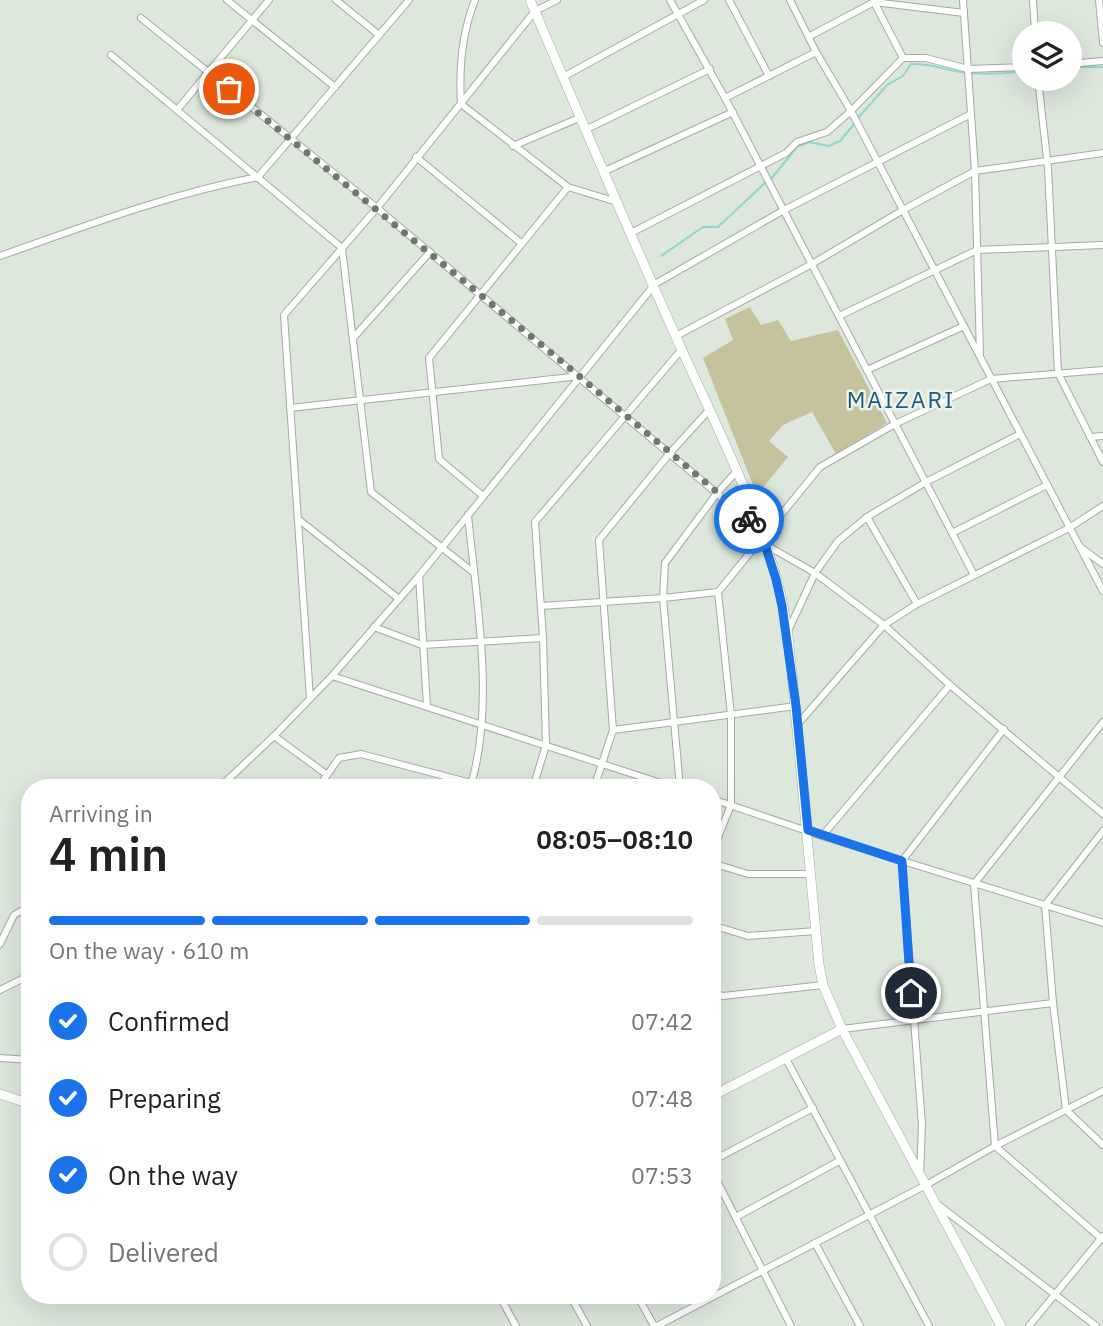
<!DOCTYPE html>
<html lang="en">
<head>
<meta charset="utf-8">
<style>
  :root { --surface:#fff; --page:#f2f2f2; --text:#222; --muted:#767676; --line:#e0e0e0; --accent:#1a73e8 }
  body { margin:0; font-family:"IBM Plex Sans",sans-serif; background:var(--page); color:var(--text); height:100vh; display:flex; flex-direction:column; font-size:26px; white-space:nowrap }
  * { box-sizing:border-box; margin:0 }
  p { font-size:23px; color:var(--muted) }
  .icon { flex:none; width:38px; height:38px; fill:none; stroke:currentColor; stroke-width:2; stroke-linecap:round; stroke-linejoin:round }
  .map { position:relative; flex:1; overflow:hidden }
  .sheet { position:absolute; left:21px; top:779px; width:700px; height:525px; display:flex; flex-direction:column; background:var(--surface); border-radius:28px; box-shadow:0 7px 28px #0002 }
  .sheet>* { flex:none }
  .fabs { position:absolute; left:1012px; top:21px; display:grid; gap:14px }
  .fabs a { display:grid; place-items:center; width:70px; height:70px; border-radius:50%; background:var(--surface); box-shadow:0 7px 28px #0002; font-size:35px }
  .pin { position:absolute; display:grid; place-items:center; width:60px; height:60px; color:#fff; margin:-30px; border:4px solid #fff; border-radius:50%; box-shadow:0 2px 7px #0007 }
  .courier { position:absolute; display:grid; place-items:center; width:70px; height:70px; margin:-35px; border:5px solid #1a73e8; border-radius:50%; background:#fff; color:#222; box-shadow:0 2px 9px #0007 }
  .head em { font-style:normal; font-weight:600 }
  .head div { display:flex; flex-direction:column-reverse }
  .head { display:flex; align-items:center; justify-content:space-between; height:119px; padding:0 28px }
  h1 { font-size:46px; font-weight:600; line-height:52px }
  .bar { display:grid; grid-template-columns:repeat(4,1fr); gap:10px 7px; align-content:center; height:84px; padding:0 28px }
  .bar i { height:9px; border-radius:5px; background:var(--line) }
  .bar .active { background:var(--accent) }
  .bar p { grid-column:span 4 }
  ol { padding:0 28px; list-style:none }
  li { display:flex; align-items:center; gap:21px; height:77px }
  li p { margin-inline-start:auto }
  li .icon { padding:7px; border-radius:50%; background:var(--accent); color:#fff; stroke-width:4 }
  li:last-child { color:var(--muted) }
  li i { width:38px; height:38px; border:4px solid var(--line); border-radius:50% }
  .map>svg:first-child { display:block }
  .green { fill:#c7c29e }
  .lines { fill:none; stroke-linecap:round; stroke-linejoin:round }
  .stream { stroke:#90d6cc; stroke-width:2 }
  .street-casing { stroke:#a3aca1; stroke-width:8 }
  .secondary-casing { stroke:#a3aca1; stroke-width:10 }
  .street { stroke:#fff; stroke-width:6 }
  .secondary { stroke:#fff; stroke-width:9 }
  .done { stroke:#727871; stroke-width:7; stroke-dasharray:0 12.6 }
  .route { stroke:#1a73e8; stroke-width:9 }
  .labels { text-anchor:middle; stroke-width:5; stroke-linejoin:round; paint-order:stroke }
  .quarter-label { font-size:23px; letter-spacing:2px; fill:#1b5788; stroke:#eaf4e9 }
</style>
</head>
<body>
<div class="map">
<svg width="1103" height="1326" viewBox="0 0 1103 1326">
  <rect width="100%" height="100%" fill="#dde7dc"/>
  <polygon class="green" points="750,307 761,325 778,320 791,341 838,330 887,423 836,454 812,412 783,425 769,441 788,457 757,495 703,358 733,340 725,319"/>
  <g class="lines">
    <g class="stream">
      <polyline points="1069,67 1103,67"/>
      <path d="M858,118L887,85L903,76L911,64C928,63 939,68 955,71C977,75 1002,74 1024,71"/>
      <polyline points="771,179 797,147 809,142 829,146 840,141 855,123"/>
      <polyline points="661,256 703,227 718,227 766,182"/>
    </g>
    <defs>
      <g id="street">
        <polyline points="227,0 335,87"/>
        <polyline points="336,0 379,35"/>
        <path d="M475,0C462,32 459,70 461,104L568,187L617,202"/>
        <polyline points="670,0 725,98 974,575"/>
        <polyline points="729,0 769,76"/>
        <polyline points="790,0 816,52 851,111 1103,591"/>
        <polyline points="963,0 975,171 980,355"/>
        <polyline points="1033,0 1035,33"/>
        <polyline points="1099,0 1103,43"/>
        <polyline points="874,2 903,58"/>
        <polyline points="141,18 377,208 758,528"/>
        <polyline points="810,36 874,2 964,13"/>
        <polyline points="111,55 342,248 371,492 473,572"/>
        <polyline points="1069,64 1103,61"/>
        <polyline points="563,77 704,0"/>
        <polyline points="1038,79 1048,168 1058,373 1103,462"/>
        <polyline points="725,98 816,52"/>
        <polyline points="177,110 269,0"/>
        <polyline points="585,130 710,69"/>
        <polyline points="513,146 579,118"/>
        <polyline points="416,157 521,243"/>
        <polyline points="605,171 733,112"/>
        <polyline points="631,233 786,153 797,142 827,132 851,111 903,58 926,58 968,69 1024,67"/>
        <path d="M0,256C85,226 169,194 258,177L409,0"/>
        <polyline points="839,316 977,250 1103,245"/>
        <polyline points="676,336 812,264 903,210 975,171 1103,153"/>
        <polyline points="354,337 430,252"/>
        <polyline points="867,370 964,326"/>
        <polyline points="290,408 580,376"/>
        <polyline points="1090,437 1103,436"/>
        <polyline points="483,496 439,459 429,358 568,187"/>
        <path d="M468,515C476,600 496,705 470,788"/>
        <polyline points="867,517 917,604"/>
        <polyline points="298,519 399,599"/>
        <polyline points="952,533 1047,485"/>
        <polyline points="766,545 815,573 884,625 950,685 1103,814"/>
        <polyline points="1080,547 1103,564"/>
        <polyline points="419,576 427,706"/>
        <polyline points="541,606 663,598 718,592"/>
        <polyline points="374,627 422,645 543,638"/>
        <polyline points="788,631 815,573 838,541 867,517 926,482 1020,434"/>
        <polyline points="332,676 676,788"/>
        <polyline points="310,698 284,315 377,208 535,11 557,0"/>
        <polyline points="1103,722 974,884 995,1146 1103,1240"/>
        <polyline points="797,725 884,625 917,604 1069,528 1103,506"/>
        <polyline points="613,730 796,706"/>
        <polyline points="274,736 326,774"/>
        <polyline points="219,788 274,736 332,676 419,576 655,284 784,210 971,114"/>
        <polyline points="318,788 339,758 361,754 471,783"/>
        <polyline points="533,788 546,745 543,638 535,522 682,349"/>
        <polyline points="594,788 613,730 599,540 670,453 710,409"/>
        <polyline points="680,788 663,598 665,563 718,492 736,472"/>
        <polyline points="712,799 822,836 1103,923"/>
        <polyline points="1103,831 1045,905 1053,1003 1066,1110 1103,1145"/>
        <polyline points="822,836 950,685"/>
        <polyline points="712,852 731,805 731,715 718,592 820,467 895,424 991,379 1103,370"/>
        <polyline points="712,863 748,874 811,874"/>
        <polyline points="712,925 748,936 816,931"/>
        <polyline points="0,944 14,915 30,906"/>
        <polyline points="0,990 30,975"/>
        <polyline points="712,992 723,996 823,985"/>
        <polyline points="842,1029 1053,1003"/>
        <polyline points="785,1057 929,1326"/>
        <polyline points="0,1058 30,1060"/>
        <polyline points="712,1161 813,1108"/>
        <polyline points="712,1171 791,1326"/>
        <polyline points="920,1173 922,1125 902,861 1004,729"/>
        <polyline points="937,1204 1096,1326"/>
        <polyline points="736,1217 839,1161"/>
        <polyline points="815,1243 860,1326"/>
        <polyline points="499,1295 516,1326"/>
        <polyline points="570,1295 587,1326"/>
        <polyline points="637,1295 654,1326"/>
        <polyline points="657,1326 926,1185 995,1146 1103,1091"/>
        <polyline points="1029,1326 1103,1236"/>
      </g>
      <g id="secondary">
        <path d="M530,0C580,116 629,233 681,348C715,423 753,498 776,577C790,626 792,679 797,729C805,808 812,887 819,965L823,985L842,1029L1001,1326"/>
        <polyline points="0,1094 30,1104"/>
        <polyline points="712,1096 842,1029"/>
      </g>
    </defs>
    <use href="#street" class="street-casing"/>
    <use href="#secondary" class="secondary-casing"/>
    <use href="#street" class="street"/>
    <use href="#secondary" class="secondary"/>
  </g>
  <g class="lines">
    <polyline class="done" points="229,89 560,360 749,519"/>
    <polyline class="route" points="749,519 760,529 776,579 782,606 796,706 808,830 902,861 911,993"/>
  </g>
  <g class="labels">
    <g class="quarter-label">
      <text x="901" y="408">MAIZARI</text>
    </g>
  </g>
</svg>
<div class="fabs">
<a><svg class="icon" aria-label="layers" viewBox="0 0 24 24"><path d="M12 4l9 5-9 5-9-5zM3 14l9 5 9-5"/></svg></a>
</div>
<div class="pin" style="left:229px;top:89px;background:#ea580c"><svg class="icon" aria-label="bag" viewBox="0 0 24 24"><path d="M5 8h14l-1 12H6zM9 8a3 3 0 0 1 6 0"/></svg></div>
<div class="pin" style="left:911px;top:993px;background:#1f2937"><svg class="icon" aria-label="home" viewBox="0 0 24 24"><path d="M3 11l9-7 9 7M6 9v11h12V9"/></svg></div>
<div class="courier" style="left:749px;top:519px"><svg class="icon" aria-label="bike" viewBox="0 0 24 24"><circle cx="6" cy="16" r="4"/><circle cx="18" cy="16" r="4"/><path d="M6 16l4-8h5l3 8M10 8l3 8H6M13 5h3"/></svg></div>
<section class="sheet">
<div class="head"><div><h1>4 min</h1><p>Arriving in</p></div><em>08:05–08:10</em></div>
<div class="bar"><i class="active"></i><i class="active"></i><i class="active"></i><i></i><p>On the way · 610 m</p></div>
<ol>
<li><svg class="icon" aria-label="check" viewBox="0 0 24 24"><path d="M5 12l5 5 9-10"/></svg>Confirmed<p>07:42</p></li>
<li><svg class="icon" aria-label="check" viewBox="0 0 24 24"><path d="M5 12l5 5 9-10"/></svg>Preparing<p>07:48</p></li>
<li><svg class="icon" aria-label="check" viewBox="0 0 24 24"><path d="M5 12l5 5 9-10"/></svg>On the way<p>07:53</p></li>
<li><i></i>Delivered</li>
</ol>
</section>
</div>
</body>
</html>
